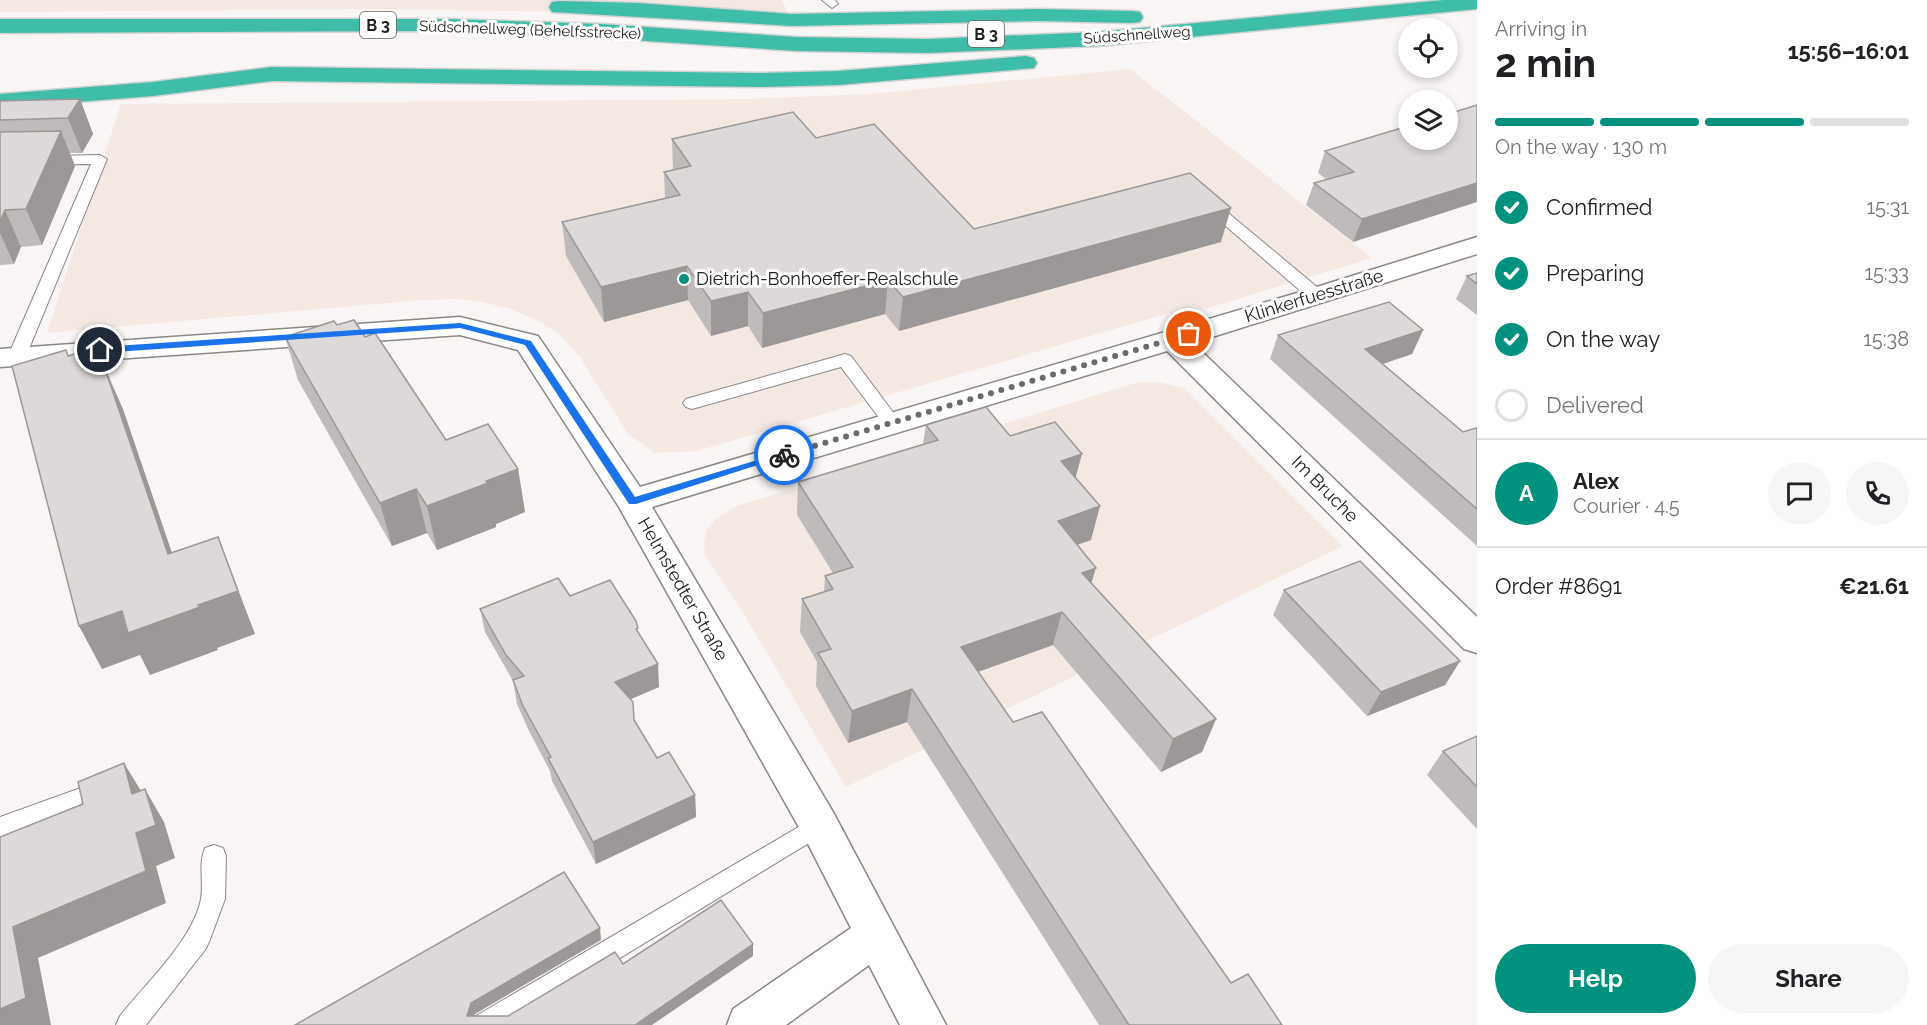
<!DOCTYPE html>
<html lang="en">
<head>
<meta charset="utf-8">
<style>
  :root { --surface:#fff; --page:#f6f6f6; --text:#202124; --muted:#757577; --line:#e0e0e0; --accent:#00927f }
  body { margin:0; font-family:Raleway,sans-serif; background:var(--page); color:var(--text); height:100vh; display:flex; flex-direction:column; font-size:22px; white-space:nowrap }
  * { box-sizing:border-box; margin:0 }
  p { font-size:20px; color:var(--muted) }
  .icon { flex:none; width:33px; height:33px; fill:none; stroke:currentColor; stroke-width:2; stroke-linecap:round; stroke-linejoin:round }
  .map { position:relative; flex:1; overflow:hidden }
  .details { display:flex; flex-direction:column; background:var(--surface); width:450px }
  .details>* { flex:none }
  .tools { position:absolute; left:1398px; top:18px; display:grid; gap:12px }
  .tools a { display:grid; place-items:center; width:60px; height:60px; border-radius:50%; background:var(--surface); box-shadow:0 3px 9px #0003; font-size:30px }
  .pin { position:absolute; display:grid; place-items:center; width:51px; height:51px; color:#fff; margin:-26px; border:3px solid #fff; border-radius:50%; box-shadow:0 2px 6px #0007 }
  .courier { position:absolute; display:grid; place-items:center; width:60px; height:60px; margin:-30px; border:4px solid #1a73e8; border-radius:50%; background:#fff; color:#222; box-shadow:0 2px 8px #0007 }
  .summary em { font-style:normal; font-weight:700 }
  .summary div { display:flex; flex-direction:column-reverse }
  .summary { display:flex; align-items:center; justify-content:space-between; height:102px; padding:0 18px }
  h1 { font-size:39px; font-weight:700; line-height:45px }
  .bar { display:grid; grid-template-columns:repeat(4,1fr); gap:9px 6px; align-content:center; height:72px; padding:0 18px }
  .bar i { height:8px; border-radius:4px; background:var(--line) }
  .bar .active { background:var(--accent) }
  .bar p { grid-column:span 4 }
  .line { display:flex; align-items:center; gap:15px; padding:0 18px; border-top:2px solid var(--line) }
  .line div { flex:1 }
  .round { display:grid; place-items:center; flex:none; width:63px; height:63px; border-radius:32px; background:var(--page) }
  ol { padding:0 18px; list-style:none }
  li { display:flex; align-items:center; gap:18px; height:66px }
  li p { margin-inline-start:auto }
  li .icon { padding:6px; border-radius:50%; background:var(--accent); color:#fff; stroke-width:4 }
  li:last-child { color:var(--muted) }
  li i { width:33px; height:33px; border:3px solid var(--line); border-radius:50% }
  .action { display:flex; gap:12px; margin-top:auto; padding:12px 18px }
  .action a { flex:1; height:69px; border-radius:36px; background:var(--accent); color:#fff; font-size:24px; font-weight:700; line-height:69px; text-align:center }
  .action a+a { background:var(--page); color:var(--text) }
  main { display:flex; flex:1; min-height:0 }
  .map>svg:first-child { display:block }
  .built { fill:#f4e8e3 }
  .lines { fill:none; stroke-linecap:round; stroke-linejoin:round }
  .lane-casing { stroke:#8a8785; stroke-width:2 }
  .street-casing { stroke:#8a8785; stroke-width:3 }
  .highway-casing { stroke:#d3d2d2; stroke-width:3 }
  .lane { fill:#fff; fill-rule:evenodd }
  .street { fill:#fff; fill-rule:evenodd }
  .highway { fill:#3ebea8; fill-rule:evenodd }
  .wall { fill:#bebbba }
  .shaded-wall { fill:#9b9897 }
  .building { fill:#ddd9d8; stroke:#9b9897; stroke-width:1.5 }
  .route { fill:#1a73e8 }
  .done { stroke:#6d6b6a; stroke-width:6; stroke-dasharray:0 10.8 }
  .poi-dot { fill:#00927f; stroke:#fff; stroke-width:2 }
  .labels { text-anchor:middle; stroke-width:6; stroke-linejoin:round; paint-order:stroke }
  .far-street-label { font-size:15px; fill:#21201f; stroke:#fff }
  .shield { fill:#fff; stroke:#646362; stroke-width:1.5 }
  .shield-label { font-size:16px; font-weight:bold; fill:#21201f }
  .poi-label { font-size:18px; fill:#21201f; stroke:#fff; text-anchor:start }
  .street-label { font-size:18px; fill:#21201f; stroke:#fff }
</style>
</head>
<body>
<main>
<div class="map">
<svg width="1477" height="1025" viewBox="0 0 1477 1025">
  <rect width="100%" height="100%" fill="#f9f5f4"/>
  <g class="built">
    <polygon points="0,0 781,0 790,15 368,9 0,12"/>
    <polygon points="1130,69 1372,258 1175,318 1169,313 697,451 655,453 628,434 580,357 558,333 540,322 511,309 482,302 457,299 422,300 47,333 121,104 746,99 868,94"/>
    <polygon points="1139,382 1158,382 1184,388 1343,546 846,787 742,611 705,555 704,542 707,529 717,518 737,506"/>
  </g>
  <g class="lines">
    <defs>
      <g id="lane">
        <polygon points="822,0 835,0 838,4 832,8"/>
        <polygon points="100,155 107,159 26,356 23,360 11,360 8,356 91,164 0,165 0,157"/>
        <polygon points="1210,200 1215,202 1323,292 1325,296 1323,300 1311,300 1205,208 1202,205 1205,202"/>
        <polygon points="845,354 851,356 898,419 901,423 898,427 892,429 886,427 841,367 692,409 686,407 683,403 686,399"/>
        <polygon points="89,785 97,788 101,795 97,802 0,838 0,817"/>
        <polygon points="819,815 827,818 831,825 827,832 510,1025 472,1025 476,1016"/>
        <path d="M214,845L223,848L226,856L225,899L209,942L205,950L146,1025H116L120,1016C146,983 193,940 201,899C204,882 198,864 205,848Z"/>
      </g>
      <polygon id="street" points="1477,237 1477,254 1193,343 1477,617 1477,653 1464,649 1167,351 652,507 833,812 946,1025 900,1025 869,965 786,1025 727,1025 733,1009 851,928 805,838 619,507 518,350 460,335 0,367 0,349 460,317 538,336 640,487 1307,290"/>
      <g id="highway">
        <polygon points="1444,0 1477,0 1477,9 1098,46 928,53 796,51 601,38 447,31 0,33 0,19 447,19 601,24 796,37 928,39 1098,32"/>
        <polygon points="560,1 638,3 792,14 1039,9 1132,11 1140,12 1143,17 1140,22 1132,23 1039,21 792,26 552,12 549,7 552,2"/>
        <polygon points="1026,56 1034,58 1037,63 1034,68 838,85 761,87 272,81 153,96 0,108 0,94 153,82 272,67 761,73 838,71"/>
      </g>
    </defs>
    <use href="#lane" class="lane-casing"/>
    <use href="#street" class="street-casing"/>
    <use href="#highway" class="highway-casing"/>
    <use href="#lane" class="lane"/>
    <use href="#street" class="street"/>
    <use href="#highway" class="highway"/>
  </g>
  <g class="wall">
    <polygon points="80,99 93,134 82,153 70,153 75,166 42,245 21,247 14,264 0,265 0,101"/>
    <polygon points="1408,126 1353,242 1306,205 1314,183 1326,179 1318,173 1325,151"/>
    <polygon points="816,138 974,229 1221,242 899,331 885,314 762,348 748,326 711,336 688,300 604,322 566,256 562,222 665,198 664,172 673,170 672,139"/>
    <polygon points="1477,273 1477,315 1456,299 1467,276"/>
    <polygon points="1423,330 1412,354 1383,364 1463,432 1477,429 1477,546 1270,359 1278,335"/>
    <polygon points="285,337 365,337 446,440 518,469 525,512 496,524 496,527 437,550 427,533 392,546 298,380"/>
    <polygon points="926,425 1010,436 1076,478 1091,540 1077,545 1092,583 1216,719 1202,752 1161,772 1053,645 978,672 1013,722 1231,983 1282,1025 1099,1025 907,722 848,743 816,686 817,662 800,632 802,599 824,592 825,576 833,573 797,515 798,482 923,444"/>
    <polygon points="1284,590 1460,661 1445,685 1367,716 1273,615"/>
    <polygon points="570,596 639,633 659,687 631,699 634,720 657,758 695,795 696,817 596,864 552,781 550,771 528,729 517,704 513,681 485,632 480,609"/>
    <polygon points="1477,736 1477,829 1427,775 1443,751"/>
  </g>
  <g class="shaded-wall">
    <polygon points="80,99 93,134 82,153 68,118"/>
    <polygon points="61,131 75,166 42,245 26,209"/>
    <polygon points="1477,183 1477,202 1353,242 1362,219"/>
    <polygon points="1231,208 1221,242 899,331 903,297"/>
    <polygon points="5,210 21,247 14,264 0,233 0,222"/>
    <polygon points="687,266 688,300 604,322 601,287"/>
    <polygon points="888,280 885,314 762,348 763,313"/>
    <polygon points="748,292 748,326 711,336 711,301"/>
    <polygon points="1423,330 1412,354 1355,373 1365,349"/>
    <polygon points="88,350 107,394 93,368"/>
    <polygon points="104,366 123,409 187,597 168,554"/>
    <polygon points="1082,454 1073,487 1061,461"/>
    <polygon points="518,469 525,512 496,524 496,527 437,550 427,506 486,481"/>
    <polygon points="416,489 427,533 392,546 380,503"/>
    <polygon points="1100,506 1091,540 1050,554 1058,521"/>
    <polygon points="218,537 255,634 217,648 218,650 150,675 140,655 102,669 79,626 122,611 198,605"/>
    <polygon points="1096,568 1086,601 1082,573"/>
    <polygon points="1062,612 1053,645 955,680 961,647"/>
    <polygon points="1460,661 1445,685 1367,716 1381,692"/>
    <polygon points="658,664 659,687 617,705 615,682"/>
    <polygon points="912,689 907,722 848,743 852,711"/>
    <polygon points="1216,719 1202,752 1161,772 1173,739"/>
    <polygon points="124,763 144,796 145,789 164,822 175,858 156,866 166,903 38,958 51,1025 0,1025 0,1009 13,927 136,833 132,794"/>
    <polygon points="695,795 696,817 596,864 593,842"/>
    <polygon points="600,928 601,940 475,1014 471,1025 467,1016 471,1003"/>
    <polygon points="753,944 753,956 652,1025 635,1025"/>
  </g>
  <g class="building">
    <polygon points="80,99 68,118 0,120 0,101"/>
    <polygon points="1477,105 1477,183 1362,219 1314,183 1354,172 1325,151 1408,126 1408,140 1448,140 1448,114"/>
    <polygon points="793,112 816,138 874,124 974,229 1190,173 1231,208 903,297 888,280 763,313 748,292 711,301 687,266 601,287 562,222 680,195 664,172 691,166 672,139"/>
    <polygon points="61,131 26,209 5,210 0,222 0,132"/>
    <polygon points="1477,273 1477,284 1467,276"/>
    <polygon points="1389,302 1423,330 1365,349 1463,432 1476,428 1477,429 1477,509 1278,335"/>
    <polygon points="354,320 365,337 375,333 446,440 488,424 518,469 486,481 488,483 427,506 416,489 380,503 285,337 334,321 337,325"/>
    <polygon points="66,350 68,356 88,350 93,368 104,366 168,554 218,537 238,591 198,605 200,607 128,633 122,611 79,626 12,366"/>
    <polygon points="986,407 1010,436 1055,422 1082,454 1061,461 1100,506 1058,521 1096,568 1082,573 1216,719 1173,739 1062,612 961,647 1013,722 1042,712 1231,983 1248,974 1282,1025 1129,1025 912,689 852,711 818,653 831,649 802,599 833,589 825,576 853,567 798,482 938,440 926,425"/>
    <polygon points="1360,561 1460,661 1381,692 1284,590"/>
    <polygon points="558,578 570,596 610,580 636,621 638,628 636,629 658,664 615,682 633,702 634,720 657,758 669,752 695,795 593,842 548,758 551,757 523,706 513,680 524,676 506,655 480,609"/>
    <polygon points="1477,736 1477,787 1443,751"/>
    <polygon points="124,763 132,794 145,789 156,825 136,833 146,871 13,927 26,998 0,1009 0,837 83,804 78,782"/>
    <polygon points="564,872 600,928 471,1003 467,1016 508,1016 615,952 623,964 721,900 753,944 635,1025 295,1025"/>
  </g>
  <polygon class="route" points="460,323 531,341 635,497 784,452 789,455 636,504 629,504 525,345 460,328 100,353 96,350 100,347"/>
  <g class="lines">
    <polyline class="done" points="784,455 1189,334"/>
  </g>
  <circle class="poi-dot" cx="684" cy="279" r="6"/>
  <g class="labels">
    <g class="far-street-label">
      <text transform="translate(530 30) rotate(2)" y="5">Südschnellweg (Behelfsstrecke)</text>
      <text transform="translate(1137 35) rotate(-4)" y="5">Südschnellweg</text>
    </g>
    <g class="shield">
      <rect x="360" y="12" width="36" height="26" rx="4.5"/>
      <rect x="968" y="21" width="36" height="26" rx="4.5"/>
    </g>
    <g class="shield-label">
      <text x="378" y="31">B 3</text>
      <text x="986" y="40">B 3</text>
    </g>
    <g class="poi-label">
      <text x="696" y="285">Dietrich-Bonhoeffer-Realschule</text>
    </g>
    <g class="street-label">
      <text transform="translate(1314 296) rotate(-17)" y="6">Klinkerfuesstraße</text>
      <text transform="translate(1325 489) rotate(45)" y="6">Im Bruche</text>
      <text transform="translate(683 589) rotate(60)" y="6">Helmstedter Straße</text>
    </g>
  </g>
</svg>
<div class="tools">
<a><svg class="icon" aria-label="locate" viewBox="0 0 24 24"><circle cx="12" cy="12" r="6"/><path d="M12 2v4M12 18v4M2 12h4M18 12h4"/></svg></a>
<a><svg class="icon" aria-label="layers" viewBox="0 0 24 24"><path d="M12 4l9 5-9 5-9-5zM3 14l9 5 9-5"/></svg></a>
</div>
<div class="pin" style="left:1189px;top:334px;background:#ea580c"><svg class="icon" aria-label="bag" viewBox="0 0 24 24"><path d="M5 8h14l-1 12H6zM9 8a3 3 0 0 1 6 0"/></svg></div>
<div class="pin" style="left:100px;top:350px;background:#1f2937"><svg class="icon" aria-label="home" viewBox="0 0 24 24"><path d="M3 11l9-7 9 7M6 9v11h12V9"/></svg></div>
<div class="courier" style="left:784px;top:455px"><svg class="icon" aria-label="bike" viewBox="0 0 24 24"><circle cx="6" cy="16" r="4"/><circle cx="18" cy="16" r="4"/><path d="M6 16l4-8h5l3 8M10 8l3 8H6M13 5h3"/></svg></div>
</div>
<section class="details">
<div class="summary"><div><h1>2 min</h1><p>Arriving in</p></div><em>15:56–16:01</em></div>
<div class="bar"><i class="active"></i><i class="active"></i><i class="active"></i><i></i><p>On the way · 130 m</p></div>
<ol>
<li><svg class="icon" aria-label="check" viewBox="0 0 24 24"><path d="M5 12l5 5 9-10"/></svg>Confirmed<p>15:31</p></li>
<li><svg class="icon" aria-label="check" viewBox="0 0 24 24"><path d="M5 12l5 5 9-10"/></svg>Preparing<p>15:33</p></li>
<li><svg class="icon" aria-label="check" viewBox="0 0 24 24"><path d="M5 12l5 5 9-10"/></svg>On the way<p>15:38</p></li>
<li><i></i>Delivered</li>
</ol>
<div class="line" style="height:108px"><b class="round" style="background:var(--accent);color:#fff">A</b><div><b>Alex</b><p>Courier · 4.5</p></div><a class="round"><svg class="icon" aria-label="chat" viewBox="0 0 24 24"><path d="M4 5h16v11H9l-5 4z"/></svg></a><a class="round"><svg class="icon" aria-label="phone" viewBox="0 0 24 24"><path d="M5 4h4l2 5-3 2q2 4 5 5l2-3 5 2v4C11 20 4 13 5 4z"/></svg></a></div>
<div class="line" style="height:78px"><div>Order #8691</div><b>€21.61</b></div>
<div class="action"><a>Help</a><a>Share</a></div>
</section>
</main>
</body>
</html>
